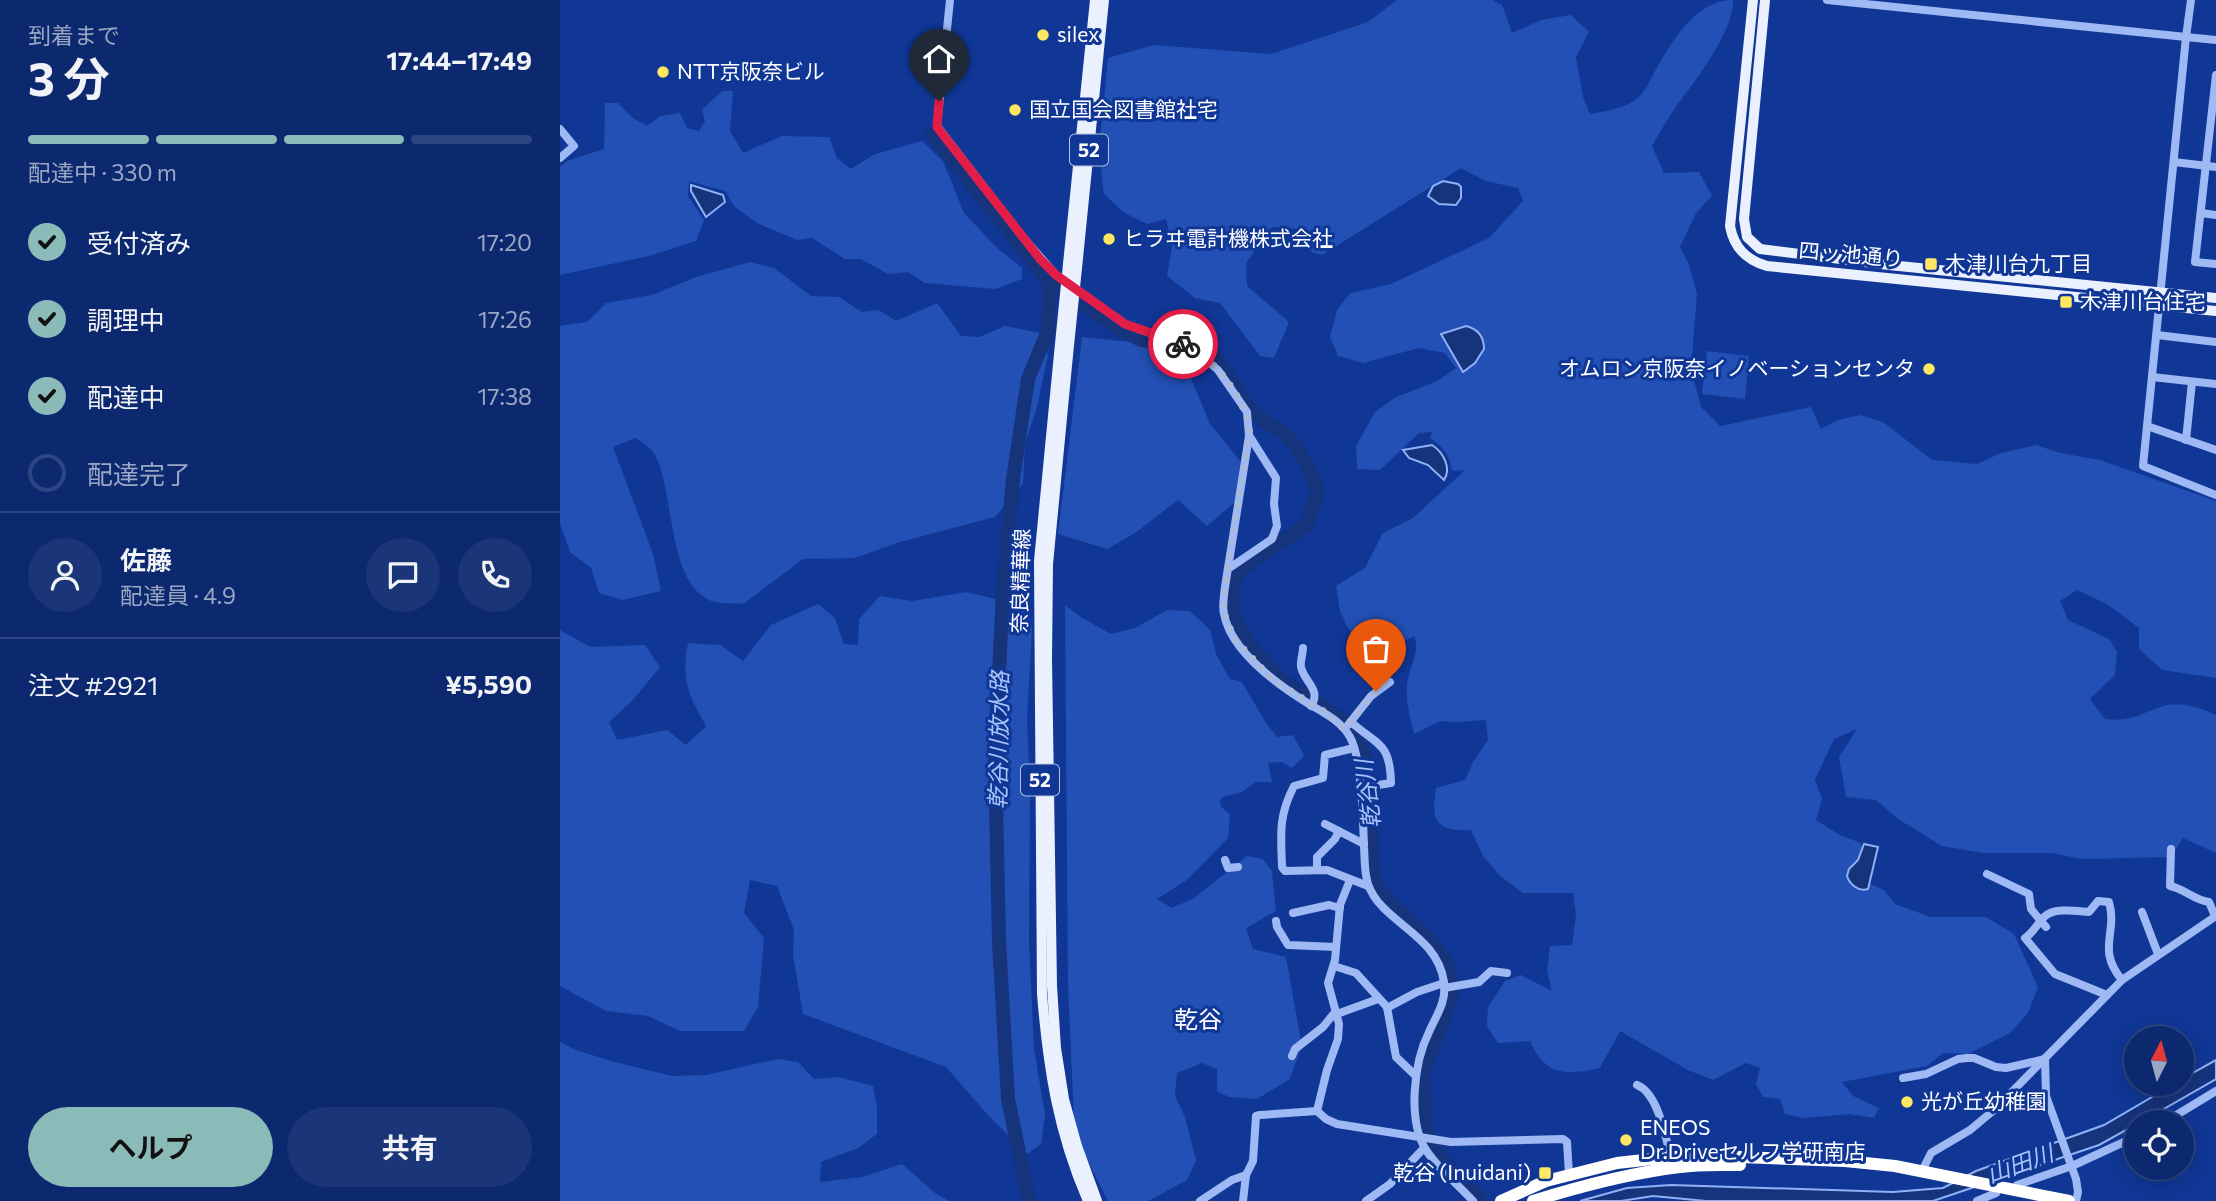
<!DOCTYPE html>
<html lang="ja">
<head>
<meta charset="utf-8">
<style>
  :root { --surface:#0c2970; --page:#1a3578; --text:#f1f3f6; --muted:#9aa6c3; --line:#2c4583; --accent:#8bbbb9 }
  body { margin:0; font-family:Commissioner,"Noto Sans JP",sans-serif; background:var(--page); color:var(--text); height:100vh; display:flex; flex-direction:column; font-size:26px; white-space:nowrap }
  * { box-sizing:border-box; margin:0 }
  p { font-size:23px; color:var(--muted) }
  .icon { flex:none; width:38px; height:38px; fill:none; stroke:currentColor; stroke-width:2; stroke-linecap:round; stroke-linejoin:round }
  .map { position:relative; flex:1; overflow:hidden }
  .sheet { display:flex; flex-direction:column; background:var(--surface); width:560px }
  .sheet>* { flex:none }
  .needle { width:46px; rotate:6deg }
  .tools { position:absolute; left:1564px; top:1026px; display:grid; gap:14px }
  .tools a { display:grid; place-items:center; width:70px; height:70px; border-radius:50%; background:var(--surface); box-shadow:0 4px 18px #0003,0 0 0 2px var(--line); font-size:35px }
  .pin { position:absolute; display:grid; place-items:center; width:60px; height:60px; color:#fff; margin:-72px -30px; border-radius:50% 50% 50% 0; rotate:-45deg; box-shadow:0 0 7px #0007 }
  .pin .icon { rotate:45deg }
  .courier { position:absolute; display:grid; place-items:center; width:70px; height:70px; margin:-35px; border:5px solid #e11d48; border-radius:50%; background:#fff; color:#222; box-shadow:0 2px 9px #0007 }
  .overview em { font-style:normal; font-weight:700 }
  .overview div { display:flex; flex-direction:column-reverse }
  .overview { display:flex; align-items:center; justify-content:space-between; height:119px; padding:0 28px }
  h1 { font-size:46px; font-weight:700; line-height:52px }
  .bar { display:grid; grid-template-columns:repeat(4,1fr); gap:10px 7px; align-content:center; height:84px; padding:0 28px }
  .bar i { height:9px; border-radius:5px; background:var(--line) }
  .bar .current { background:var(--accent) }
  .bar p { grid-column:span 4 }
  .line { display:flex; align-items:center; gap:18px; padding:0 28px; border-top:2px solid var(--line) }
  .line div { flex:1 }
  .round { display:grid; place-items:center; flex:none; width:74px; height:74px; border-radius:37px; background:var(--page) }
  ol { padding:0 28px; list-style:none }
  li { display:flex; align-items:center; gap:21px; height:77px }
  li p { margin-inline-start:auto }
  li .icon { padding:7px; border-radius:50%; background:var(--accent); color:#111; stroke-width:4 }
  li:last-child { color:var(--muted) }
  li i { width:38px; height:38px; border:4px solid var(--line); border-radius:50% }
  .action { display:flex; gap:14px; margin-top:auto; padding:14px 28px }
  .action a { flex:1; height:80px; border-radius:42px; background:var(--accent); color:#111; font-size:28px; font-weight:700; line-height:80px; text-align:center }
  .action a+a { background:var(--page); color:var(--text) }
  main { display:flex; flex:1; min-height:0 }
  .map>svg:first-child { display:block }
  .green { fill:#2250b5 }
  .water { fill:#16347c; stroke:#90b1f8; stroke-width:2 }
  .lines { fill:none; stroke-linecap:round; stroke-linejoin:round }
  .river { stroke:#16347c; stroke-width:14 }
  .minor { stroke:#9eb9f4; stroke-width:8 }
  .major { stroke:#ebf0ff; stroke-width:10 }
  .highway { stroke:#fff; stroke-width:12 }
  .major-bridge { stroke:#ebf0ff; stroke-width:10 }
  .done { stroke:#abb9da; stroke-width:7; stroke-dasharray:0 12.6 }
  .route { stroke:#e11d48; stroke-width:9 }
  .poi-dot { fill:#ffe761; stroke:#103796; stroke-width:2.5 }
  .labels { text-anchor:middle; stroke-width:6; stroke-linejoin:round; paint-order:stroke }
  .shield { fill:#103796; stroke:#b7c3e0; stroke-width:2 }
  .shield-label { font-size:19px; font-weight:bold; fill:#fff }
  .poi-label { font-size:21px; fill:#fff; stroke:#103796; text-anchor:start }
  .street-label { font-size:21px; fill:#fff; stroke:#103796 }
  .water-label { font-size:23px; font-style:italic; fill:#aac4fb; stroke:#103796 }
  .quarter-label { font-size:24px; fill:#fff; stroke:#103796 }
</style>
</head>
<body>
<main>
<section class="sheet">
<div class="overview"><div><h1>3 分</h1><p>到着まで</p></div><em>17:44–17:49</em></div>
<div class="bar"><i class="current"></i><i class="current"></i><i class="current"></i><i></i><p>配達中 · 330 m</p></div>
<ol>
<li><svg class="icon" aria-label="check" viewBox="0 0 24 24"><path d="M5 12l5 5 9-10"/></svg>受付済み<p>17:20</p></li>
<li><svg class="icon" aria-label="check" viewBox="0 0 24 24"><path d="M5 12l5 5 9-10"/></svg>調理中<p>17:26</p></li>
<li><svg class="icon" aria-label="check" viewBox="0 0 24 24"><path d="M5 12l5 5 9-10"/></svg>配達中<p>17:38</p></li>
<li><i></i>配達完了</li>
</ol>
<div class="line" style="height:126px"><a class="round"><svg class="icon" aria-label="person" viewBox="0 0 24 24"><circle cx="12" cy="8" r="4"/><path d="M4 21q1-7 8-7t8 7"/></svg></a><div><b>佐藤</b><p>配達員 · 4.9</p></div><a class="round"><svg class="icon" aria-label="chat" viewBox="0 0 24 24"><path d="M4 5h16v11H9l-5 4z"/></svg></a><a class="round"><svg class="icon" aria-label="phone" viewBox="0 0 24 24"><path d="M5 4h4l2 5-3 2q2 4 5 5l2-3 5 2v4C11 20 4 13 5 4z"/></svg></a></div>
<div class="line" style="height:91px"><div>注文 #2921</div><b>¥5,590</b></div>
<div class="action"><a>ヘルプ</a><a>共有</a></div>
</section>
<div class="map">
<svg width="1656" height="1201" viewBox="0 0 1656 1201">
  <rect width="100%" height="100%" fill="#103796"/>
  <g class="green">
    <path d="M837,0H933L942,5L952,33L981,20L1011,15L1029,32L1016,57L1023,97L1030,114C1047,111 1069,108 1081,95C1087,88 1091,78 1095,71C1112,42 1135,0 1173,0C1174,31 1136,80 1117,105C1108,118 1100,132 1092,146L1104,173L1139,172L1152,196L1136,213L1120,247L1129,265L1137,294L1131,369L1141,407L1160,426L1251,407L1261,429L1278,420L1300,415L1323,422L1372,460L1417,464L1441,453L1476,445L1500,453L1540,460L1656,501V678L1602,670L1579,649V628L1547,604L1517,590L1500,601L1508,620L1549,639L1557,652L1555,675L1530,699L1545,719C1572,722 1579,714 1603,706C1621,701 1640,708 1656,715V853L1623,838L1611,857L1522,859L1492,853H1424L1382,846L1338,819L1316,800L1286,797L1279,757L1297,729L1274,739L1255,780L1262,799L1256,820L1280,835L1301,843L1304,857L1297,878L1324,890L1335,904L1371,917H1426L1454,934L1478,987L1468,1013L1450,1033L1408,1054L1383,1053L1367,1066L1282,1082L1293,1096L1319,1108L1314,1118L1289,1114L1243,1118L1225,1114L1220,1099L1203,1097L1196,1084L1200,1068L1186,1063L1153,1080L1128,1070L1060,1031L1040,1068C1006,1075 986,1077 970,1041L938,1043L927,1026L928,1007L945,981L961,975L992,991L987,971L990,946L1012,945L1016,915L1013,893H963L941,877L923,856L911,830C875,831 871,821 876,788L905,780L913,762L928,740L926,720L896,722L880,721L854,734C849,714 844,695 849,674C854,656 858,657 855,636L835,645L814,647L789,630L780,611L776,586L805,568L823,533L853,518L905,470L894,471L891,469C891,456 881,445 870,438L872,432L859,433L820,470L797,469L796,446L815,412L836,397L877,381L896,368L885,353L859,348L803,363L778,356L770,337L777,310L790,293L831,284L929,238L963,201L958,188L926,181L901,168L762,255L751,252L747,230L712,227L686,263L687,286L729,322L714,358L700,356L660,303L635,298L607,276L612,246L606,219L587,224L563,212L544,194L539,149L548,58L594,45L711,54L808,22Z"/>
    <polygon points="162,91 173,91 170,131 183,153 222,136 269,137 277,158 291,169 315,154 362,141 383,161 404,213 436,247 462,268 462,279 435,289 365,283 348,272 328,274 301,259 285,259 252,238 237,240 197,223 174,206 165,191 129,181 128,196 144,220 136,241 89,256 0,275 0,167 7,161 44,149 45,103 58,103 73,118 87,126 100,116 120,113 127,128 139,131 145,121 142,110"/>
    <path d="M190,262L214,268L251,296L279,297L302,312L319,310L336,321L377,303L401,336L419,337L445,326L481,333L488,355L477,407L465,444L463,484L435,517L340,542L295,558L243,559L183,604C174,603 160,604 151,601C107,582 115,496 96,457C93,449 83,443 76,438L53,447L93,554L101,591L63,600L39,593L31,568L10,552L0,523V326L27,322L46,303L92,295L136,277Z"/>
    <polygon points="522,337 600,345 623,359 650,424 681,462 674,503 647,526 618,500 575,533 547,549 498,534"/>
    <polygon points="1147,351 1189,356 1185,399 1142,394"/>
    <path d="M406,592L449,602L468,613L472,627L467,720L470,788L469,941L474,1049L485,1115L481,1144L467,1154L428,1115L386,1067L243,1014L233,955L234,930L217,886L190,880L184,913L204,938L198,1007L184,1031H120L88,1016L46,1011L0,986V630L30,647L85,645L100,667L72,701L49,722L57,740L107,730L126,745L146,726C128,694 121,680 128,643L160,645L183,661L211,625L258,604L275,618L284,644L298,645L299,619L320,596L352,601Z"/>
    <polygon points="505,605 522,618 551,634 575,628 607,610 630,611 650,630 656,654 670,679 682,682 706,723 717,737 733,735 744,756 732,768 722,762 708,763 712,782 696,782 682,792 663,797 660,801 661,807 670,814 668,838 627,880 597,899 612,908 634,898 687,856 703,859 712,871 716,911 686,928 693,949 726,957 742,1047 729,1080 697,1099 669,1097 657,1091 657,1069 642,1063 617,1073 615,1096 625,1117 636,1160 627,1180 588,1201 548,1201 523,1151 514,1120 508,984"/>
    <polygon points="0,1042 16,1050 51,1061 112,1076 146,1075 218,1059 238,1062 254,1079 278,1077 313,1086 317,1108 317,1134 298,1148 261,1162 260,1182 302,1177 342,1164 375,1193 389,1201 0,1201"/>
  </g>
  <g class="water">
    <polygon points="883,181 898,184 901,187 901,198 896,205 879,204 868,196 873,186"/>
    <polygon points="131,185 163,195 165,202 146,217 131,191"/>
    <path d="M906,326C918,329 924,337 924,349L915,363L903,372L881,334Z"/>
    <path d="M872,445C883,452 892,468 884,480L868,465L849,458L843,450Z"/>
    <path d="M1304,844L1318,847L1308,889C1299,892 1290,885 1287,876L1289,869L1298,860Z"/>
    <polygon points="1656,1060 1656,1079 1581,1122 1577,1122 1577,1124 1539,1145 1373,1201 1146,1201 1093,1196 1061,1201 1020,1201 1067,1188 1111,1185 1333,1192 1383,1188 1416,1171 1544,1125 1616,1083 1622,1083 1622,1079"/>
  </g>
  <g class="lines">
    <g class="river">
      <polyline points="372,135 490,283 563,331 581,340 595,341"/>
      <path d="M609,335C664,341 662,378 693,412C702,421 714,426 724,434C740,447 750,471 758,490L747,525L696,558L674,578L673,614L689,644L720,678L788,723L800,742L807,764L813,871L817,888L829,902L868,938L886,961L889,970L892,995L863,1073L865,1123L870,1144L886,1163L919,1196"/>
      <polyline points="469,1201 448,1099 439,942 435,753 443,591 453,479 468,379 488,331 490,283"/>
    </g>
    <g class="minor">
      <path d="M390,0L377,126L461,235L496,275L565,324L631,348L658,370L687,412L689,436L665,587C664,596 662,605 664,614C671,651 718,685 749,704C764,713 781,721 790,737C802,758 803,821 804,847C805,859 804,872 808,884C821,923 877,933 884,982C887,1001 876,1016 869,1032C854,1062 847,1120 866,1150C879,1170 898,1184 913,1201"/>
      <polyline points="1267,0 1626,37 1631,0"/>
      <polyline points="1656,40 1626,37 1583,466 1656,495"/>
      <polyline points="1656,75 1635,262 1656,264"/>
      <polyline points="0,129 14,146 0,158"/>
      <polyline points="1614,162 1656,167"/>
      <polyline points="1641,213 1656,215"/>
      <polyline points="1597,335 1656,342"/>
      <polyline points="1592,377 1656,384"/>
      <polyline points="1587,426 1656,450"/>
      <polyline points="1626,440 1632,382"/>
      <polyline points="668,569 712,539 717,526 714,504 716,478 690,437"/>
      <path d="M743,648C743,654 740,661 741,667C744,682 762,690 751,706"/>
      <path d="M791,722C818,746 830,742 831,783L799,788"/>
      <polyline points="788,725 811,696 830,682"/>
      <path d="M794,748L765,755L763,778L734,786C718,817 721,834 722,867L725,871L767,870L808,886"/>
      <polyline points="765,824 804,844"/>
      <path d="M1611,849L1610,886C1625,889 1634,900 1649,902L1655,916"/>
      <polyline points="665,860 668,868 678,867"/>
      <polyline points="757,870 757,857 775,839 779,831"/>
      <polyline points="1427,874 1469,894 1471,909 1486,927"/>
      <polyline points="1582,912 1598,954"/>
      <polyline points="733,913 769,905 780,908"/>
      <polyline points="716,921 717,927 728,945 776,947"/>
      <polyline points="774,966 796,973 827,1007 836,1057 856,1076"/>
      <polyline points="884,988 919,982 931,971 947,973"/>
      <path d="M1547,995L1495,974L1465,938C1474,932 1477,924 1484,917C1494,907 1516,911 1529,912L1538,901L1549,902C1558,933 1536,949 1562,980"/>
      <polyline points="827,1008 857,992 884,983"/>
      <polyline points="777,1014 818,999"/>
      <polyline points="732,1056 735,1049 763,1027 776,1011"/>
      <polyline points="1343,1078 1366,1074 1398,1059 1407,1058 1414,1058 1436,1067 1446,1068 1485,1059 1486,1096 1516,1179 1518,1192 1516,1201"/>
      <path d="M1077,1085C1098,1093 1105,1136 1111,1157"/>
      <polyline points="757,1111 767,1070 778,1039 779,1024 768,983 775,960 780,905 790,880"/>
      <polyline points="1605,1122 1656,1091"/>
      <polyline points="1362,1171 1371,1153 1410,1130 1434,1110 1562,980 1656,916"/>
      <polyline points="1457,1185 1512,1166 1577,1136"/>
      <polyline points="640,1201 672,1180 686,1175"/>
      <polyline points="683,1201 686,1175 693,1161 696,1116 700,1115 757,1111 766,1119 777,1124 891,1142 1003,1139 1007,1142 1009,1174"/>
      <polyline points="806,1201 830,1184 864,1148"/>
      <polyline points="1417,1201 1436,1193"/>
    </g>
    <g class="major">
      <path d="M1193,0L1170,226C1174,248 1186,260 1207,266L1656,311"/>
      <polyline points="1205,0 1184,219 1187,237 1200,249 1329,265 1656,298"/>
      <polyline points="508,264 535,0"/>
      <polyline points="517,268 544,0"/>
      <path d="M499,354L479,561L482,994C488,1068 498,1132 528,1201"/>
      <polyline points="508,355 488,564 487,659 492,986 496,1048 504,1099 517,1146 537,1201"/>
    </g>
    <g class="highway">
      <polyline points="941,1201 986,1181 1057,1163 1111,1157 1153,1156 1285,1161 1335,1166 1509,1201"/>
      <path d="M973,1201C1021,1186 1070,1173 1120,1167C1140,1164 1160,1165 1180,1165"/>
    </g>
    <g class="major-bridge">
      <polyline points="499,354 508,264"/>
      <polyline points="508,355 517,268"/>
    </g>
  </g>
  <g class="lines">
    <path class="done" d="M623,344C654,357 682,395 690,427L665,587L663,611L675,640L713,680L768,714L784,729L816,691"/>
    <polyline class="route" points="379,101 377,127 480,259 496,275 565,324 623,344"/>
  </g>
  <g class="poi-dot">
    <circle cx="483" cy="35" r="7"/>
    <circle cx="103" cy="72" r="7"/>
    <circle cx="455" cy="110" r="7"/>
    <circle cx="549" cy="239" r="7"/>
    <rect x="1364" y="257" width="14" height="14" rx="3.5"/>
    <rect x="1499" y="295" width="14" height="14" rx="3.5"/>
    <circle cx="1369" cy="369" r="7"/>
    <circle cx="1347" cy="1102" r="7"/>
    <circle cx="1066" cy="1140" r="7"/>
    <rect x="978" y="1166" width="14" height="14" rx="3.5"/>
  </g>
  <g class="labels">
    <g class="shield">
      <rect x="510" y="134.5" width="38" height="31" rx="5"/>
      <rect x="461" y="764.5" width="38" height="31" rx="5"/>
    </g>
    <g class="shield-label">
      <text x="529" y="157">52</text>
      <text x="480" y="787">52</text>
    </g>
    <g class="poi-label">
      <text x="497" y="42">silex</text>
      <text x="117" y="79">NTT京阪奈ビル</text>
      <text x="469" y="117">国立国会図書館社宅</text>
      <text x="563" y="246">ヒラヰ電計機株式会社</text>
      <text x="1385" y="271">木津川台九丁目</text>
      <text x="1520" y="309">木津川台住宅</text>
      <text x="1355" y="376" text-anchor="end">オムロン京阪奈イノベーションセンタ</text>
      <text x="1361" y="1109">光が丘幼稚園</text>
      <text x="1080" y="1135">ENEOS<tspan x="1080" dy="24">Dr.Driveセルフ学研南店</tspan></text>
      <text x="971" y="1180" text-anchor="end">乾谷 (Inuidani)</text>
    </g>
    <g class="street-label">
      <text transform="translate(1291 255) rotate(5)" y="7">四ッ池通り</text>
      <text transform="translate(461 581) rotate(-88)" y="7">奈良精華線</text>
    </g>
    <g class="water-label">
      <text transform="translate(439 740) rotate(-89)" y="8">乾谷川放水路</text>
      <text transform="translate(808 794) rotate(-97)" y="8">乾谷川</text>
      <text transform="translate(1460 1164) rotate(-20)" y="8">山田川</text>
    </g>
    <g class="quarter-label">
      <text x="638" y="1028">乾谷</text>
    </g>
  </g>
</svg>
<div class="tools">
<a><svg class="needle" viewBox="-14 -14 28 28"><path d="M0-13l5 13h-10z" fill="#e53935"/><path d="M0 13l5-13h-10z" fill="#9aa6c3"/></svg></a>
<a><svg class="icon" aria-label="locate" viewBox="0 0 24 24"><circle cx="12" cy="12" r="6"/><path d="M12 2v4M12 18v4M2 12h4M18 12h4"/></svg></a>
</div>
<div class="pin" style="left:816px;top:691px;background:#ea580c"><svg class="icon" aria-label="bag" viewBox="0 0 24 24"><path d="M5 8h14l-1 12H6zM9 8a3 3 0 0 1 6 0"/></svg></div>
<div class="pin" style="left:379px;top:101px;background:#1f2937"><svg class="icon" aria-label="home" viewBox="0 0 24 24"><path d="M3 11l9-7 9 7M6 9v11h12V9"/></svg></div>
<div class="courier" style="left:623px;top:344px"><svg class="icon" aria-label="bike" viewBox="0 0 24 24"><circle cx="6" cy="16" r="4"/><circle cx="18" cy="16" r="4"/><path d="M6 16l4-8h5l3 8M10 8l3 8H6M13 5h3"/></svg></div>
</div>
</main>
</body>
</html>
